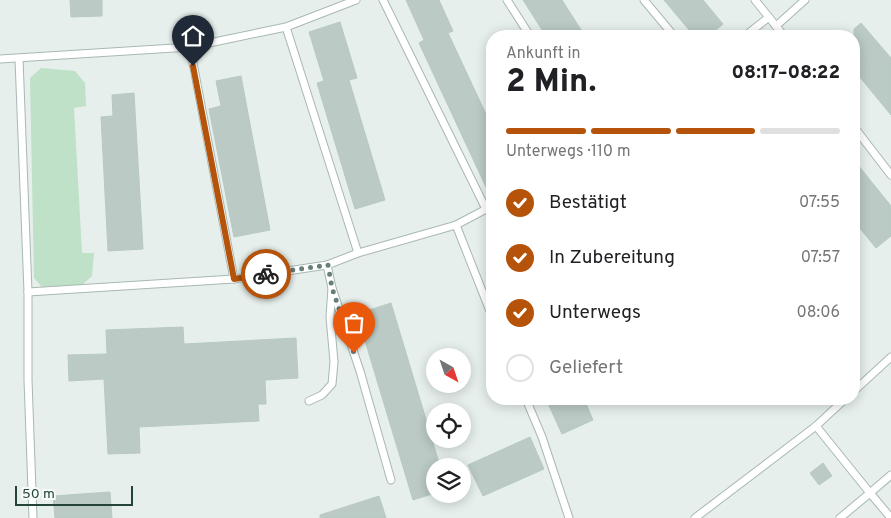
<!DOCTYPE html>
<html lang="de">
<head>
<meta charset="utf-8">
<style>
  :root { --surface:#fff; --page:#f2f2f2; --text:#202124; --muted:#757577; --line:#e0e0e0; --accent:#b45309 }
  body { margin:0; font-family:Overpass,sans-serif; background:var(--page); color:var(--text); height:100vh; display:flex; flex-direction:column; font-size:19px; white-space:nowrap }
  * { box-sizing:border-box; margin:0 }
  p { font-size:16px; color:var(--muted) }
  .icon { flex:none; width:28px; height:28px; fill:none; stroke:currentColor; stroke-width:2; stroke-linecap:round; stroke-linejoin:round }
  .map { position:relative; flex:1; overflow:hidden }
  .sheet { position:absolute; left:486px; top:30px; width:374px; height:375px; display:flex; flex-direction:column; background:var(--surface); border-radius:20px; box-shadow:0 2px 12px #0003 }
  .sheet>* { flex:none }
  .needle { width:32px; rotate:140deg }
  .fabs { position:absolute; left:426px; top:348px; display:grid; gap:10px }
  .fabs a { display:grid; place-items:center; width:45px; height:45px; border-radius:50%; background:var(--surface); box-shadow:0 2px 12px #0003; font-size:25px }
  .scale { position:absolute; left:15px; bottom:12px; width:118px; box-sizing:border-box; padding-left:5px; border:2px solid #23433b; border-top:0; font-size:14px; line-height:18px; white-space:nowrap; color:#23433b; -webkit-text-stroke:4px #f7fbf9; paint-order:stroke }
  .pin { position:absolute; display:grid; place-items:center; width:42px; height:42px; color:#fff; margin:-51px -21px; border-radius:50% 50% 50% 0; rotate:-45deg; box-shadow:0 0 5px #0007 }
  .pin .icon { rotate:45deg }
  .courier { position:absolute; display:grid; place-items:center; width:50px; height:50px; margin:-25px; border:4px solid #b45309; border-radius:50%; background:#fff; color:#222; box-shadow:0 1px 6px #0007 }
  .overview em { font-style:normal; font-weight:800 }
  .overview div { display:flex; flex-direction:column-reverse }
  .overview { display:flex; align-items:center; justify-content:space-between; height:85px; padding:0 20px }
  h1 { font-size:32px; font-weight:800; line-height:38px }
  .bar { display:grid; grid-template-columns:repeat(4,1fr); gap:8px 5px; align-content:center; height:60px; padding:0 20px }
  .bar i { height:6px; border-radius:4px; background:var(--line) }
  .bar .selected { background:var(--accent) }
  .bar p { grid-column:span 4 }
  ol { padding:0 20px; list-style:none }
  li { display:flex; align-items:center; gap:15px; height:55px }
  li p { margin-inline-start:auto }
  li .icon { padding:5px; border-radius:50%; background:var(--accent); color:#fff; stroke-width:4 }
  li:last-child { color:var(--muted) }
  li i { width:28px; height:28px; border:2px solid var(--line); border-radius:50% }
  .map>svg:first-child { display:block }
  .green { fill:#bee1c8 }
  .building { fill:#bbcac4; stroke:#b7cac2 }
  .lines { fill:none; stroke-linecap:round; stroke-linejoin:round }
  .service-casing { stroke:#a8b8b3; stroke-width:9 }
  .service { stroke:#fff; stroke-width:7 }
  .done { stroke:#677f79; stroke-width:5; stroke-dasharray:0 9 }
  .route { stroke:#b45309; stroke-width:6 }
</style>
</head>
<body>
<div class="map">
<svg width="891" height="518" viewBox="0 0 891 518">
  <rect width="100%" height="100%" fill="#e6efeb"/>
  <polygon class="green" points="41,68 75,71 85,83 86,106 74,108 82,253 94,253 92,276 82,285 42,287 34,278 30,78"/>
  <g class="building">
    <polygon points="70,0 102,0 102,16 71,17"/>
    <polygon points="406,0 439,0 453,31 448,33 492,127 492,200 419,43 424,40"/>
    <polygon points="523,0 562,0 585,36 546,36"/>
    <polygon points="664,0 703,0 723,24 709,36 694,36"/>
    <polygon points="340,22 357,78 349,80 385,200 355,209 317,83 324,81 309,32"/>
    <polygon points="861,23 891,58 891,115 854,70 854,29"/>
    <polygon points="241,76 270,230 234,237 209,109 221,106 216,81"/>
    <polygon points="134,93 143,249 108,251 101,117 113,116 112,95"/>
    <polygon points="854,160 891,206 891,236 876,248 854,221"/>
    <polygon points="391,303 440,466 435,466 435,493 413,500 357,314"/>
    <polygon points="183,327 184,344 296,338 298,378 265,380 266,404 258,404 259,421 139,427 140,453 108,454 104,379 69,381 68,355 107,354 106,330"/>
    <polygon points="546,399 584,399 593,420 562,434"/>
    <polygon points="530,437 544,469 483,496 468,465"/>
    <polygon points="823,463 832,476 819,485 810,473"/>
    <polygon points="110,492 112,518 55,518 53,496"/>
    <polygon points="379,496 386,518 320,518 320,515"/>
  </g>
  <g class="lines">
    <defs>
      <g id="service">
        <polyline points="383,0 486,209"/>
        <polyline points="507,0 530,36"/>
        <polyline points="644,0 674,36"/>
        <polyline points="755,0 784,36"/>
        <polyline points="776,26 805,0"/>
        <polyline points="286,27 358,253"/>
        <polyline points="745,36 769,17"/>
        <polyline points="190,47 234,279"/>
        <polyline points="0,59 190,47 286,27 356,0"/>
        <polyline points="19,59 28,292 28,380 33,518"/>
        <polyline points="854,127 891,175"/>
        <polyline points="456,225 492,316"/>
        <polyline points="332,288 360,371 391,480"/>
        <polyline points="28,292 234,279 327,265 358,253 456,225 492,206"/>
        <polyline points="854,391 891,357"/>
        <polyline points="526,399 542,437 569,518"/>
        <polyline points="309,401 322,395 332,384 334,362 330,317 332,288 327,265"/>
        <polyline points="816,426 870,493 891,475"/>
        <polyline points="695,518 816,426 845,399"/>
        <polyline points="840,518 870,493 891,518"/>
      </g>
    </defs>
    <use href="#service" class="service-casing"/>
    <use href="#service" class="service"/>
  </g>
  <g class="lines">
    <polyline class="done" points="266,274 328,265 332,288 354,353"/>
    <polyline class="route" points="193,66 234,279 266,274"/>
  </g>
</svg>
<div class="fabs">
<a><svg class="needle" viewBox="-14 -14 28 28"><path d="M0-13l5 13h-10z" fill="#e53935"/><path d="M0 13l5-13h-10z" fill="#757577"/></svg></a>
<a><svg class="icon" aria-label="locate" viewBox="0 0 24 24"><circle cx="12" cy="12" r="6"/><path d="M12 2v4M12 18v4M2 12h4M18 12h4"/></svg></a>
<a><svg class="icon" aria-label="layers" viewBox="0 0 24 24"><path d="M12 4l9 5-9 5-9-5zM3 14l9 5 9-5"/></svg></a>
</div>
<div class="scale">50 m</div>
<div class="pin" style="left:354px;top:353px;background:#ea580c"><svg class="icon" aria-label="bag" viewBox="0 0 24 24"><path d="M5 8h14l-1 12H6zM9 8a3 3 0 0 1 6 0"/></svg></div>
<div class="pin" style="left:193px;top:66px;background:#1f2937"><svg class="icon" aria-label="home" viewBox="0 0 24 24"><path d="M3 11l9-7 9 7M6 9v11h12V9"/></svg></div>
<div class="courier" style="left:266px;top:274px"><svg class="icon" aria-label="bike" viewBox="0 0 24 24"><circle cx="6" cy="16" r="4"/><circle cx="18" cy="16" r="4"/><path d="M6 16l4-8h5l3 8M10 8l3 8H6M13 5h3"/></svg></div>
<section class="sheet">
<div class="overview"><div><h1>2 Min.</h1><p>Ankunft in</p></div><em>08:17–08:22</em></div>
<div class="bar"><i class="selected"></i><i class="selected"></i><i class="selected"></i><i></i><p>Unterwegs · 110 m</p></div>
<ol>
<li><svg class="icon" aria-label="check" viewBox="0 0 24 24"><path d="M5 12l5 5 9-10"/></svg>Bestätigt<p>07:55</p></li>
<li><svg class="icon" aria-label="check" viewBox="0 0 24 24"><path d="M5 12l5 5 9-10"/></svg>In Zubereitung<p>07:57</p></li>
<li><svg class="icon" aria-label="check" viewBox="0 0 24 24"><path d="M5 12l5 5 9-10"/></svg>Unterwegs<p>08:06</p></li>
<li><i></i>Geliefert</li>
</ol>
</section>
</div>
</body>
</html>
